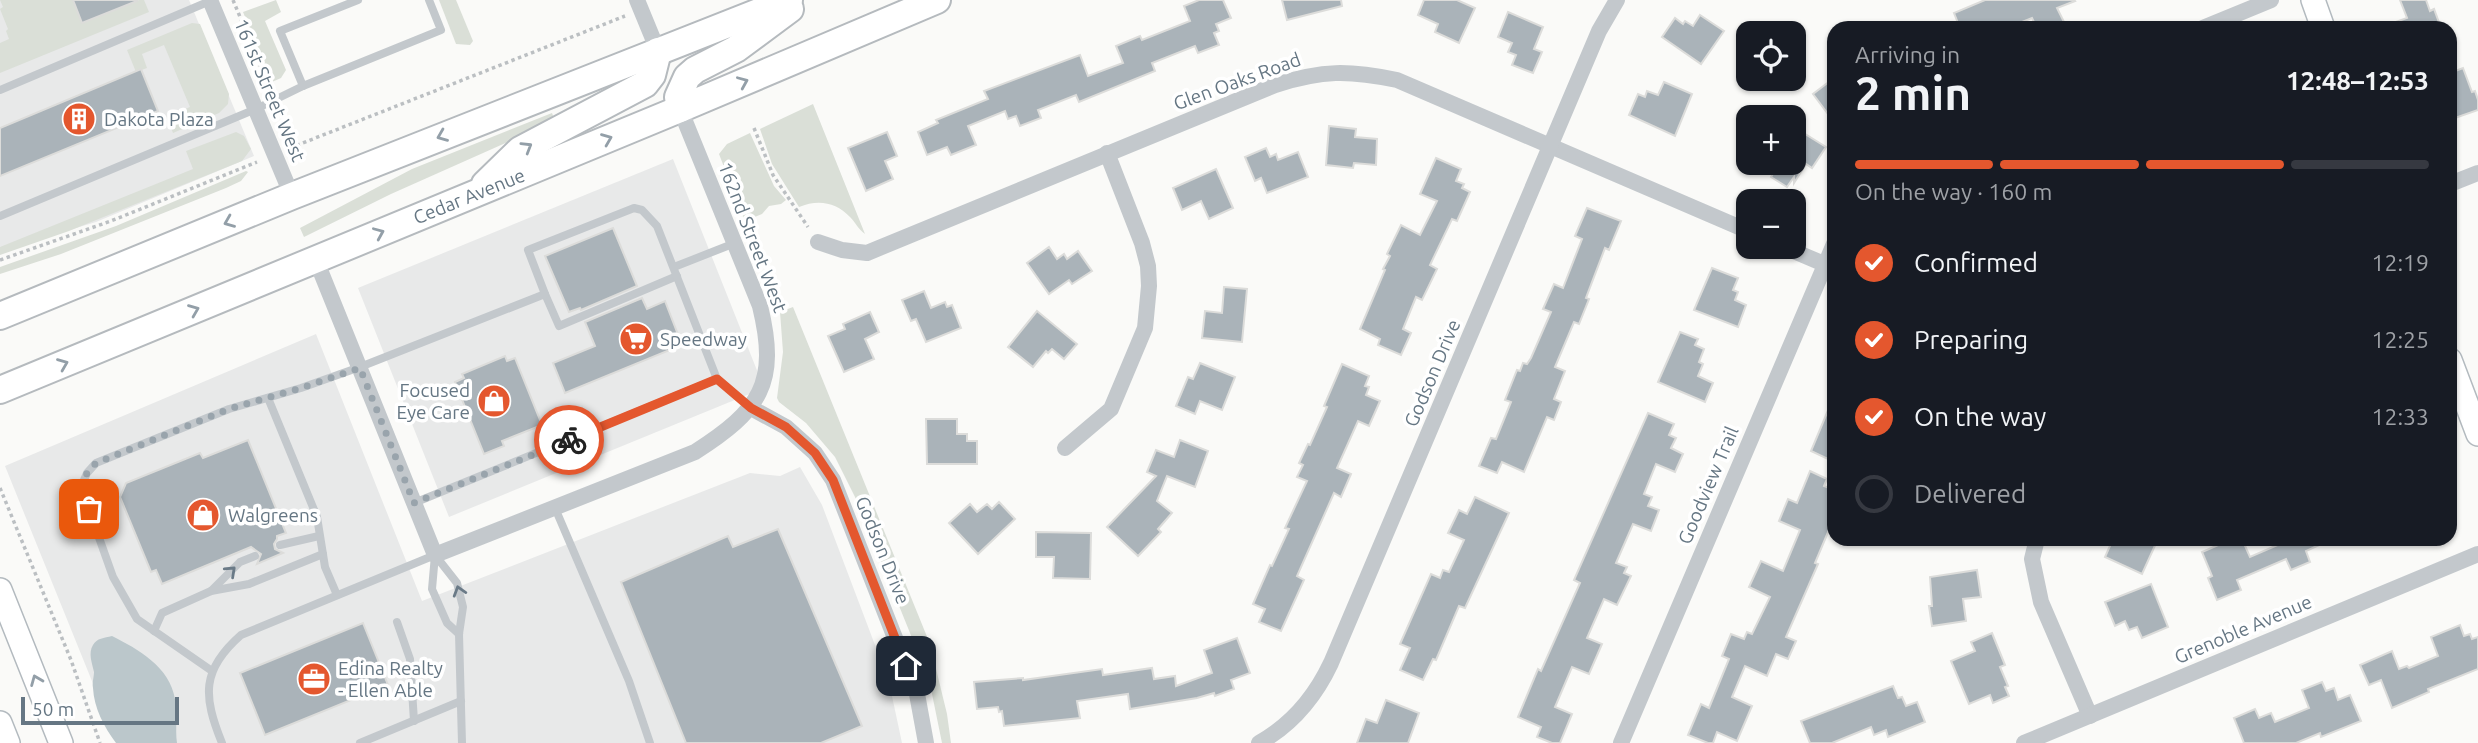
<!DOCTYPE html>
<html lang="en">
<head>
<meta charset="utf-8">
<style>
  :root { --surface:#171b24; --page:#20242c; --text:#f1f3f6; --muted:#9ea1a6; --line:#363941; --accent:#e4572e }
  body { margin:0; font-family:Ubuntu,sans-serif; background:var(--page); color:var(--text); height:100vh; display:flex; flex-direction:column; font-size:26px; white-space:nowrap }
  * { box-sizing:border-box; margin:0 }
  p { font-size:23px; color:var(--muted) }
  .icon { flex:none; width:38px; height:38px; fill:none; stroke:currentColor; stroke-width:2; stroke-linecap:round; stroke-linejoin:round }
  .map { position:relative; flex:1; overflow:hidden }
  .drawer { position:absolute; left:1827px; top:21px; width:630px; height:525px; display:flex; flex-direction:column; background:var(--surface); border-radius:21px; box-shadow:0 2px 5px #0004 }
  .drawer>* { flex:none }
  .controls { position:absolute; left:1736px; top:21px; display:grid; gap:14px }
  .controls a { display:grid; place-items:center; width:70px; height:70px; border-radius:14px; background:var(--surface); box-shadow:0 2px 5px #0004; font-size:35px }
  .scale { position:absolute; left:21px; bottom:18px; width:158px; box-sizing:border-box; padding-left:7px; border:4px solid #657683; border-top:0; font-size:19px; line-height:24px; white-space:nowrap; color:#657683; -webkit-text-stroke:5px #fff; paint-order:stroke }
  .pin { position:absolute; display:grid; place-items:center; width:60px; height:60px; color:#fff; margin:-30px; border-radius:14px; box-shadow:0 4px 10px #0006 }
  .courier { position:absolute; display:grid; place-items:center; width:70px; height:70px; margin:-35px; border:5px solid #e4572e; border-radius:50%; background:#fff; color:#222; box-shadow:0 2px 9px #0007 }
  .head em { font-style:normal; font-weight:700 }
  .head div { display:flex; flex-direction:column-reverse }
  .head { display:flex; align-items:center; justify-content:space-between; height:119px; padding:0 28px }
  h1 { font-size:46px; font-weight:700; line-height:52px }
  .bar { display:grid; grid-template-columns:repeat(4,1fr); gap:10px 7px; align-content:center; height:84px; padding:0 28px }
  .bar i { height:9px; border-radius:5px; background:var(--line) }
  .bar .active { background:var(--accent) }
  .bar p { grid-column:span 4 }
  ol { padding:0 28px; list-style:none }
  li { display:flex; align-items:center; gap:21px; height:77px }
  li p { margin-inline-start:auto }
  li .icon { padding:7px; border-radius:50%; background:var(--accent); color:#fff; stroke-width:4 }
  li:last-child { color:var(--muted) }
  li i { width:38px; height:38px; border:4px solid var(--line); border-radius:50% }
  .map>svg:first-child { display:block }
  .built { fill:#e8e9e9 }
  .green { fill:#dadfd7 }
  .water { fill:#bbc7cb }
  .building { fill:#aab3b9; stroke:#dcdcda; stroke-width:2 }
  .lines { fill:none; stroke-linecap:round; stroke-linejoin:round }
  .secondary-casing { stroke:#b3babf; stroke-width:26 }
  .primary-casing { stroke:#b5babe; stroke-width:30 }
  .path { stroke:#bbbfc2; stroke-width:3.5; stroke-dasharray:3.5 3.5; stroke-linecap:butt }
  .lane { stroke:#c3c8cc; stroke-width:8 }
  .street { stroke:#c3c8cc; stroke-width:16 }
  .secondary { stroke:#fff; stroke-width:23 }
  .primary { stroke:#fff; stroke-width:26 }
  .oneway { stroke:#939fa8 }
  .oneway2 { stroke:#6a7a87 }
  .done { stroke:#99a4ac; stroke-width:7; stroke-dasharray:0 12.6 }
  .route { stroke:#e4572e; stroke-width:9 }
  .labels { text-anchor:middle; stroke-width:7; stroke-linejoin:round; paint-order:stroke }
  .street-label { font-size:19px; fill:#657683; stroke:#fff }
  .poi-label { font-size:19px; fill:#657683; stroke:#fff; text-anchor:start }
</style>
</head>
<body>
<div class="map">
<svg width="2478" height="743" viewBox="0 0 2478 743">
  <rect width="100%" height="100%" fill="#fafaf8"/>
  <g class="built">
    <polygon points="0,0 189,0 254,156 96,222 0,251"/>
    <polygon points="673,159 764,388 449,517 358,288"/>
    <polygon points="316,334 422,601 750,473 780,476 800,467 822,505 889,682 902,743 117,743 5,466"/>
  </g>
  <g class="green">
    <polygon points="0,0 73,0 83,23 139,0 144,0 149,12 0,73 0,43 9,39 6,31 8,29 0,9 3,7"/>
    <polygon points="276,0 281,12 265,21 286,70 281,78 272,82 243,12"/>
    <polygon points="439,0 456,0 473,41 470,45 456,44"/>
    <polygon points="192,23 200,24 229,94 228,104 219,113 173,133 167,117 190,107 164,45 142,54 147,68 136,72 127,50"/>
    <path d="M813,104L865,234C858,229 856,223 850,217C836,202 818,199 799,207L772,164L760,129Z"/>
    <polygon points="552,113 555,121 391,194 304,237 300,228 412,169"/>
    <polygon points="236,132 244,136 251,149 242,161 69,231 0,255 0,247 193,169 186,151"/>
    <polygon points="750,133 774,186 786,200 781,204 769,206 762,214 745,221 719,154 727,144"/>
    <polygon points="246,171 248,172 241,181 226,188 61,254 0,274 0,267 116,226"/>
    <polygon points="793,307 930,644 947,714 951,743 942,743 931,689 925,670 855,497 835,457 806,423 779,402 777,398 783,352 780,312"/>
  </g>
  <path class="water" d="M112,636C138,649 170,667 175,699C178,713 175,729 177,743H116C104,727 94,708 93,688C92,682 94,677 94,672C92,663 88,653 93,645C97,638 104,638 112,636Z"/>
  <g class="building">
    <polygon points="73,0 137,0 137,1 82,23"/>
    <polygon points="1199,0 1223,0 1231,18 1216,24 1219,31 1214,33 1219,45 1198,53 1195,46 1152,63 1155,71 1079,102 1076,95 1038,110 1041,118 1020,126 1016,116 1008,119 1005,111 968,126 976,145 951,155 947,147 927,155 918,132 938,123 936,120 988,99 984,91 1080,55 1088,76 1123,63 1116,46 1140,36 1142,40 1190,21 1184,6"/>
    <polygon points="1282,0 1341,0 1342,6 1287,20"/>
    <polygon points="1424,0 1457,0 1475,8 1459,43 1435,32 1438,24 1418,15"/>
    <polygon points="1985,0 2074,0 2075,1 2057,8 2064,22 2050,28 2037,28 2032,18 2007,28 1960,28 1954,13"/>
    <polygon points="2400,0 2426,0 2430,11 2434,9 2441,28 2388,28 2387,25 2407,18"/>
    <polygon points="1508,12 1543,27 1534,49 1542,52 1533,73 1512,65 1516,55 1508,52 1512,43 1498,37"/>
    <polygon points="1700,15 1724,31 1701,64 1662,37 1675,18 1683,24 1685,21 1693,26"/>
    <polygon points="2463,68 2472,92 2475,91 2478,100 2478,110 2455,118 2450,104 2450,73"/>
    <polygon points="141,69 158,111 0,176 0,128"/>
    <polygon points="1834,78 1834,122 1813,94"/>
    <polygon points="1664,82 1692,94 1675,136 1629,115 1638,94 1645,97 1647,91 1658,95"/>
    <polygon points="1329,126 1356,129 1355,137 1377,139 1376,165 1354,163 1353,168 1326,165"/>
    <polygon points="1794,131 1803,138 1805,134 1826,147 1812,168 1806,164 1794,183 1794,177 1787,187 1771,177 1780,163 1794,163"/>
    <polygon points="887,132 897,156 885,161 893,179 866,191 848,148"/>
    <polygon points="1266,148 1270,157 1276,154 1278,160 1298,152 1308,177 1267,193 1261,178 1255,181 1245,157"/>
    <polygon points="1436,158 1461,169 1456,181 1464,184 1462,188 1470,192 1457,221 1452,219 1430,265 1437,269 1422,300 1416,297 1403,329 1411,333 1401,355 1378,345 1380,339 1360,329 1385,270 1383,269 1390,256 1387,254 1401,225 1420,235 1437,201 1420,194"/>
    <polygon points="1216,169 1233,208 1209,219 1201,201 1182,210 1173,188"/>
    <polygon points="1587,208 1621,221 1609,250 1605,248 1586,298 1589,299 1579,324 1574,322 1555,367 1565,371 1554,399 1561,402 1554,420 1547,417 1524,472 1502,462 1497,473 1479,466 1491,438 1496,439 1511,402 1505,400 1517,370 1520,371 1523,363 1527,364 1531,358 1551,312 1543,309 1554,284 1563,288 1582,239 1575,236"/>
    <polygon points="613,228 637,286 581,310 580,308 569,312 545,256"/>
    <polygon points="1049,247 1057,259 1064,254 1067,259 1078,251 1092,271 1072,284 1069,280 1049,294 1027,263"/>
    <polygon points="1712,268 1738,278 1733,290 1738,292 1735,300 1746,305 1738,327 1694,310"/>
    <polygon points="1224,287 1247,289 1242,342 1202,338 1205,311 1222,313"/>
    <polygon points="924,291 931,308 945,302 947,307 952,305 961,328 926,342 916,319 911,321 902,300"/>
    <polygon points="642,298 647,309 665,301 682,345 565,393 553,363 595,346 585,322"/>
    <polygon points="1037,311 1077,344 1064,359 1052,349 1048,353 1046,351 1033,367 1008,347"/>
    <polygon points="870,312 879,332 865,339 874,359 844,372 828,336 845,329 843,324"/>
    <polygon points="1680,332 1698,339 1695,345 1704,349 1699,362 1703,364 1698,376 1713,383 1705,402 1658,382"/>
    <polygon points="505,356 507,361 515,358 542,425 502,441 504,446 484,454 455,382 464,378 462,374"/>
    <polygon points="1200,363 1235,377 1222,410 1200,401 1195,414 1176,406 1188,377 1193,379"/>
    <polygon points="1342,364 1369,376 1365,386 1369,387 1366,395 1380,401 1369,426 1358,421 1337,468 1351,474 1341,497 1334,493 1297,576 1304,580 1281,631 1259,622 1265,609 1253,604 1270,565 1272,566 1289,529 1285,528 1307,481 1297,477 1303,465 1299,463 1308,444 1310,445 1327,407 1324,406"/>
    <polygon points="1834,396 1834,450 1830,460 1811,451"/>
    <polygon points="1648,413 1674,424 1669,435 1676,438 1671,448 1683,454 1675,472 1656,464 1644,494 1652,497 1648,506 1659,510 1651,531 1633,524 1616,563 1627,567 1624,573 1631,576 1617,605 1604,599 1587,638 1602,644 1589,674 1572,667 1555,707 1572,714 1560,743 1552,743 1537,737 1541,727 1518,717 1538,669 1541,671 1580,583 1574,580"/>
    <polygon points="926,419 957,419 957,434 967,434 967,441 977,441 977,464 927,464"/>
    <polygon points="248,440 286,533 277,536 277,539 274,544 275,549 283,553 257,564 261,554 251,547 162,584 156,570 151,572 120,497 126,483 200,453 203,458"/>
    <polygon points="1180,440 1208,451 1195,487 1167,476 1157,501 1172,513 1158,529 1161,532 1138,556 1107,527 1156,476 1147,472 1156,450 1174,457"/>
    <polygon points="1810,471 1827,479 1824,486 1834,490 1834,518 1815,563 1818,564 1786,637 1796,641 1788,659 1776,654 1767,676 1745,666 1732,697 1752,706 1737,741 1717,732 1713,743 1708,743 1688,735 1701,704 1709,708 1729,659 1722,656 1731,634 1744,639 1747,632 1752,634 1770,597 1749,587 1761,561 1783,571 1800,530 1779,521 1788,499 1797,503"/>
    <polygon points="1475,497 1509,513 1465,608 1459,606 1436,660 1433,659 1423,680 1400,670 1410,648 1400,644 1431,574 1440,578 1443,570 1449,572 1464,540 1448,533 1459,510 1467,514"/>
    <polygon points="999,502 1015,519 978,554 949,523 970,504 977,512 987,504 992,509"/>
    <polygon points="778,529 862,726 821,743 686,743 621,582 728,536 733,547"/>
    <polygon points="1036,532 1091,533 1090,579 1053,578 1054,557 1036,557"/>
    <polygon points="2113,539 2158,539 2142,574 2105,557"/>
    <polygon points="2232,539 2242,539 2250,557 2280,544 2278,539 2327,539 2328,541 2306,551 2310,562 2291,570 2286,559 2237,580 2241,590 2217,600 2208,578 2212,576 2202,552"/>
    <polygon points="1977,570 1981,597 1963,599 1966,621 1932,626 1929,606 1932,606 1930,577"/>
    <polygon points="2151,584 2168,627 2142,638 2137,627 2129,630 2125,621 2115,626 2105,602"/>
    <polygon points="363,623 388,685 265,735 240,673"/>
    <polygon points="2460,625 2464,636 2470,634 2472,639 2478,637 2478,669 2428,689 2429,692 2392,708 2381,680 2369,685 2360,665 2392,651 2399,669 2407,666 2409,668 2438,656 2431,637"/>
    <polygon points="1992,633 2005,665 2000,667 2008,686 2005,687 2009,696 1993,703 1990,695 1969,704 1951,661 1975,651 1971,642"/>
    <polygon points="1237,638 1250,673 1231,680 1234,689 1215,696 1214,693 1197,698 1130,709 1128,694 1077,701 1080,718 1004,726 1002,711 999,712 998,707 977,709 974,682 1023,678 1023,680 1102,669 1103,675 1152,668 1154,679 1175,676 1176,686 1212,673 1204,650"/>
    <polygon points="2322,682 2326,691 2334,688 2338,700 2350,695 2361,721 2321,737 2320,733 2296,743 2244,743 2234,718 2255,709 2259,718 2271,713 2275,722 2309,708 2302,690"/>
    <polygon points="1893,686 1898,698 1902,697 1906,706 1917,702 1925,722 1888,737 1886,730 1874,735 1871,727 1832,743 1810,743 1801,721"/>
    <polygon points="1386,700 1419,713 1408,743 1357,743 1366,719 1377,723"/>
  </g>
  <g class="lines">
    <defs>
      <g id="secondary">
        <polyline points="2313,0 2323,28"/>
        <polyline points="2450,360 2478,434"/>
        <polyline points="0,590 61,743"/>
        <polyline points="0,723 8,743"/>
      </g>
      <g id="primary">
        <polyline points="680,109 678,97 687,77 695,70 736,49 790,9"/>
        <polyline points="485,184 520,150 645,84 652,75 658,51"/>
        <polyline points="0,316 292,196 789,0"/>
        <polyline points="0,390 680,109 937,0"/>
      </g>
    </defs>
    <use href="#secondary" class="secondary-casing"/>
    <use href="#primary" class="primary-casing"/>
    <g class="path">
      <polyline points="233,0 269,87"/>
      <polyline points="280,113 294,147"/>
      <polyline points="754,128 773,175 808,227"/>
      <polyline points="290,148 625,16"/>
      <polyline points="0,260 111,221 257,162"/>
      <polyline points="0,488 71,660 100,743"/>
    </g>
    <g class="lane">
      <polyline points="303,86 280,31 358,0"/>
      <polyline points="0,90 210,1"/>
      <polyline points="0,216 256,109 303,86 441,30 429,0"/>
      <polyline points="674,267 735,243"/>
      <polyline points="545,294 559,326 677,276"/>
      <polyline points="268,398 317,517 325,567 337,595"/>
      <polyline points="414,503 717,379 751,408"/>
      <polyline points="555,508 629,681 650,743"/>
      <polyline points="280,545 319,536"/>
      <polyline points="435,555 457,583 463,607 459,634 462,743"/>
      <polyline points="435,555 432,589 447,623 459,634"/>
      <polyline points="211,591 240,562 255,556"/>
      <polyline points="397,622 410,659 414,721"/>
      <polyline points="154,631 162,613 211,591 249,584 323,554"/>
      <polyline points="212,671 137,619 113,577 81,487 87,473 96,463 229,409 301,388 360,367 545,294 528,250 634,208 642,210 657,226 717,379"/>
      <path d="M222,743C203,696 201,670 241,635L435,555"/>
      <polyline points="360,743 461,701"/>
    </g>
    <g class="street">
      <polyline points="210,0 292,196"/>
      <polyline points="637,0 658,51"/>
      <polyline points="2203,28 2271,0"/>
      <polyline points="2450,184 2478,173"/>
      <path d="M818,242L842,250L867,253L1275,85C1323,70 1348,70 1397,80L1748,231"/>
      <polyline points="1784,247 1824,264"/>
      <path d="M316,260L435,555L695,452C760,410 779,384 760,306L680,109"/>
      <polyline points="751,408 786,427 815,453 833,480 917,694 926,743"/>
      <polyline points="1065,448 1111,409 1145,328 1149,286 1148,266 1142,243 1107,153"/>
      <polyline points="2037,539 2032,559 2041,602 2090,716"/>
      <path d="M1259,743C1293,724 1315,697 1331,663L1599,31L1617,0"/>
      <polyline points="1621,743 1834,244"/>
      <polyline points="2024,743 2478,554"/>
    </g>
    <use href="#secondary" class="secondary"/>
    <use href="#primary" class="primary"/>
  </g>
  <defs><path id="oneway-chevron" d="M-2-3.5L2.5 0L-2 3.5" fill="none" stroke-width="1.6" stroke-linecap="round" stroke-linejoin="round" transform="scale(1.75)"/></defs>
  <g class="oneway">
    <use href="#oneway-chevron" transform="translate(743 82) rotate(-23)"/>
    <use href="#oneway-chevron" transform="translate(442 136) rotate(158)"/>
    <use href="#oneway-chevron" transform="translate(607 139) rotate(-22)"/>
    <use href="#oneway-chevron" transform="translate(527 147) rotate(-31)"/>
    <use href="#oneway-chevron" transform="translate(229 222) rotate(158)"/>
    <use href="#oneway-chevron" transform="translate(379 233) rotate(-23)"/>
    <use href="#oneway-chevron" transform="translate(194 310) rotate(-22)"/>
    <use href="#oneway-chevron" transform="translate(63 364) rotate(-22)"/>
    <use href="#oneway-chevron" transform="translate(36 680) rotate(-112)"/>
  </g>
  <g class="oneway2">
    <use href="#oneway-chevron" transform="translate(231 571) rotate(-43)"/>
    <use href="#oneway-chevron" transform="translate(459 591) rotate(-107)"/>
  </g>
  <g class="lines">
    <polyline class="done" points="89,509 81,487 87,473 96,463 229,409 301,388 360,368 414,503 569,440"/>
    <polyline class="route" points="569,440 717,379 751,408 786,427 815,453 833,480 906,666"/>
  </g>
  <defs>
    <symbol id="building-disc" viewBox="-11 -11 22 22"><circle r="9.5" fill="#e4572e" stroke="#fff"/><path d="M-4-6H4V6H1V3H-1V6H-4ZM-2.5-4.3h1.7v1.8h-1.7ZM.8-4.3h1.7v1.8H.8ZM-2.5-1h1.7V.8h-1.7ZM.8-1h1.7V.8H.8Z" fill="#fff"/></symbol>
    <symbol id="supermarket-disc" viewBox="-11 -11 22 22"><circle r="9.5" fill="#e4572e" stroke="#fff"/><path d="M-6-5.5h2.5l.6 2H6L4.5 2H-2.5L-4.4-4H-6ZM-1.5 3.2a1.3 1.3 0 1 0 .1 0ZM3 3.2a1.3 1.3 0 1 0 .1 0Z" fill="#fff"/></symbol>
    <symbol id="shop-disc" viewBox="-11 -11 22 22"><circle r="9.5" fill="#e4572e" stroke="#fff"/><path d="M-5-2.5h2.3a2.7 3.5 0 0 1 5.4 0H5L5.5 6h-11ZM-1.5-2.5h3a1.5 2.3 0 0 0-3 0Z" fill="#fff"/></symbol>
    <symbol id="office-disc" viewBox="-11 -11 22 22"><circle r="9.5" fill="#e4572e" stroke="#fff"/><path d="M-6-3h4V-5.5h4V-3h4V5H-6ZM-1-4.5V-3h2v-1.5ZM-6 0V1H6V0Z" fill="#fff"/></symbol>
  </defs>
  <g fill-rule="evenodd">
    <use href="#building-disc" x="60" y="100" width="38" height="38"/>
    <use href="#supermarket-disc" x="617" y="320" width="38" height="38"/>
    <use href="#shop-disc" x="475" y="382" width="38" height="38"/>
    <use href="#shop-disc" x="184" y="496" width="38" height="38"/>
    <use href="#office-disc" x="295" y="660" width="38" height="38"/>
  </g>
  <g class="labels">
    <g class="street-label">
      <text transform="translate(1237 81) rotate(-20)" y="7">Glen Oaks Road</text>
      <text transform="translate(270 90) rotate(67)" y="7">161st Street West</text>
      <text transform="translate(469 196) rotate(-22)" y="7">Cedar Avenue</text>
      <text transform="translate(753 237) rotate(69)" y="7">162nd Street West</text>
      <text transform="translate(1432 373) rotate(-67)" y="7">Godson Drive</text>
      <text transform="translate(1708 485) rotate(-67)" y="7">Goodview Trail</text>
      <text transform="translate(883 550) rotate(68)" y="7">Godson Drive</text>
      <text transform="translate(2243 629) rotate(-23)" y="7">Grenoble Avenue</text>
    </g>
    <g class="poi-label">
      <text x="104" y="126">Dakota Plaza</text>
      <text x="660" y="346">Speedway</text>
      <text x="470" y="397" text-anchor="end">Focused<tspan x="470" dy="22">Eye Care</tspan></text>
      <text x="228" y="522">Walgreens</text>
      <text x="338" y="675">Edina Realty<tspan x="338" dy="22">- Ellen Able</tspan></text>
    </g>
  </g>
</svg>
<div class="controls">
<a><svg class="icon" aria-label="locate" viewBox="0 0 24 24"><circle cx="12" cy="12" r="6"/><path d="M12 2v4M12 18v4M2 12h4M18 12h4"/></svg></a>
<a>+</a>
<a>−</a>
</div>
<div class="scale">50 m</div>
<div class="pin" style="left:89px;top:509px;background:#ea580c"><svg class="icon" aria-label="bag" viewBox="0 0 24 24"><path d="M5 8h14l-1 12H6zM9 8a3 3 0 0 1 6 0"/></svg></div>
<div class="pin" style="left:906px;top:666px;background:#1f2937"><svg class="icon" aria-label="home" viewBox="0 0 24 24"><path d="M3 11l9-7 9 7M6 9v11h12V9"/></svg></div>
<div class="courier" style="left:569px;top:440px"><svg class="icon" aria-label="bike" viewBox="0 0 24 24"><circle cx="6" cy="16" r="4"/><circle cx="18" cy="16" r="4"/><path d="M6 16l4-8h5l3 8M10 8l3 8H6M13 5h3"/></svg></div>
<section class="drawer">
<div class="head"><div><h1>2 min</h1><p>Arriving in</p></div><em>12:48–12:53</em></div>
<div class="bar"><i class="active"></i><i class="active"></i><i class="active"></i><i></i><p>On the way · 160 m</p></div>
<ol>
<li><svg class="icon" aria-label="check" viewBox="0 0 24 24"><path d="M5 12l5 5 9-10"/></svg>Confirmed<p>12:19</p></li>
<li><svg class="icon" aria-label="check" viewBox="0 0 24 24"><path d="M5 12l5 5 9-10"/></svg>Preparing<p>12:25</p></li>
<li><svg class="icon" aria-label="check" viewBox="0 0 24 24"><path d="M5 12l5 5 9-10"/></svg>On the way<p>12:33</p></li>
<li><i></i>Delivered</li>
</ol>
</section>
</div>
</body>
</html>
